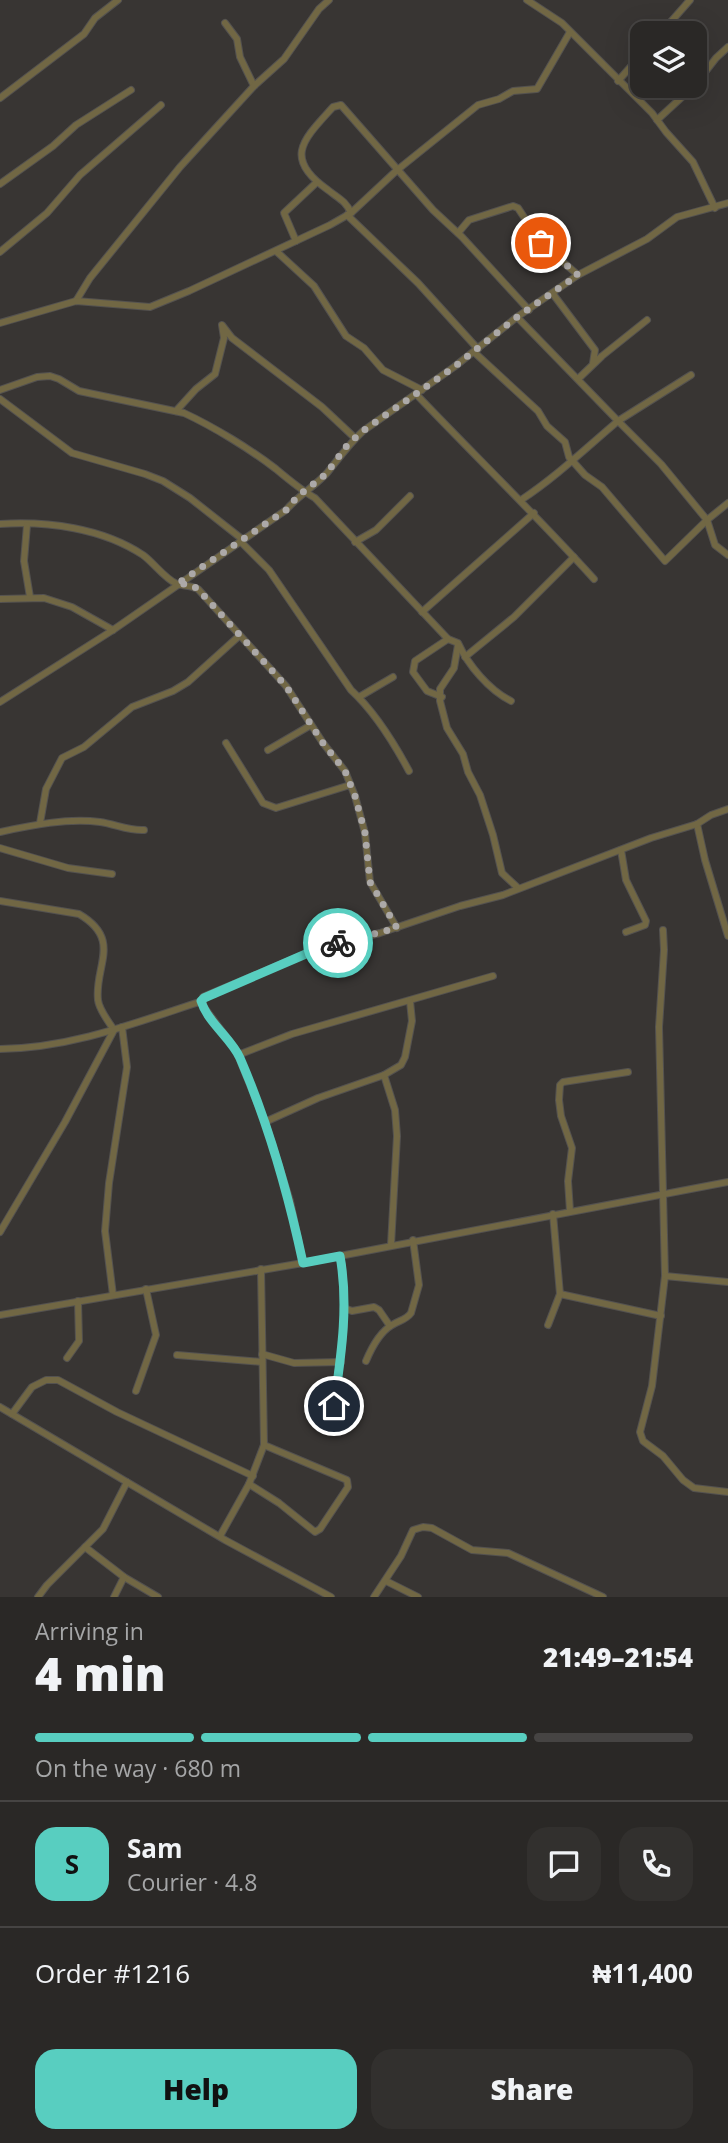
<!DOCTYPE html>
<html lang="en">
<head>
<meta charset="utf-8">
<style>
  :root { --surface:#2a2826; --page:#32302e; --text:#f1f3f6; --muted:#a5a6a7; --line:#464443; --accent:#58cec0 }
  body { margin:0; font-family:"Open Sans",sans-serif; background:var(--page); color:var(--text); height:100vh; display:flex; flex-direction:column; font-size:26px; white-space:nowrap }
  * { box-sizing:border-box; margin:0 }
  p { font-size:23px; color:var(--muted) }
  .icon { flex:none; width:38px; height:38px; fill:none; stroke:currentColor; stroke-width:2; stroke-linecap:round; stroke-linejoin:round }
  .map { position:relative; height:1597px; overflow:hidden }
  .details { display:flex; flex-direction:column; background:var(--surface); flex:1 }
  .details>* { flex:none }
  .fabs { position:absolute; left:630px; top:21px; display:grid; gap:14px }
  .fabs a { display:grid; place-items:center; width:77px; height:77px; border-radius:14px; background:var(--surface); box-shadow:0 7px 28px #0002,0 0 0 2px var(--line); font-size:35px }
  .pin { position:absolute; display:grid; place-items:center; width:60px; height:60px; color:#fff; margin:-30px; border:4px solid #fff; border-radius:50%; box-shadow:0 2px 7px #0007 }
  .courier { position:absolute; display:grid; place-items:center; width:70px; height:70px; margin:-35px; border:5px solid #58cec0; border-radius:50%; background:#fff; color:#222; box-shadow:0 2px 9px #0007 }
  .head em { font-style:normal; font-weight:800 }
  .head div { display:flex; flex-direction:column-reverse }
  .head { display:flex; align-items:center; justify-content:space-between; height:119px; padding:0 35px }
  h1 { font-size:46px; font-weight:800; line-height:52px }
  .bar { display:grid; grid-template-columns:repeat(4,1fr); gap:10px 7px; align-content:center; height:84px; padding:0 35px }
  .bar i { height:9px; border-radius:5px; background:var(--line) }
  .bar .on { background:var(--accent) }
  .bar p { grid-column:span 4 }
  .line { display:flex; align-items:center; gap:18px; padding:0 35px; border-top:2px solid var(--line) }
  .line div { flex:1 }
  .round { display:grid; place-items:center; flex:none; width:74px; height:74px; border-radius:21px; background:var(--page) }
  .cta { display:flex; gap:14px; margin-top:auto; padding:14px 35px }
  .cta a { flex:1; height:80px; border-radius:21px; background:var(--accent); color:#111; font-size:28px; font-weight:800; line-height:80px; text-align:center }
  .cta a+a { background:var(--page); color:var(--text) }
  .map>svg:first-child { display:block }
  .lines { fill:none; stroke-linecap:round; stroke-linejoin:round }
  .street-casing { stroke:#545250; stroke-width:8 }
  .street { stroke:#716744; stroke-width:6 }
  .done { stroke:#aca9a8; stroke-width:7; stroke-dasharray:0 12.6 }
  .route { stroke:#58cec0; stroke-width:9 }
</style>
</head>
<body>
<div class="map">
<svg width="728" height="1597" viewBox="0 0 728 1597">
  <rect width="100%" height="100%" fill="#383533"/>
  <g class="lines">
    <defs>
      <g id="street">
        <polyline points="527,0 562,23 652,113 666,132 693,162 715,208"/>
        <polyline points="225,23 237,39 240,57 254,86"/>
        <polyline points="661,33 690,0"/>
        <polyline points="618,81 642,54"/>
        <polyline points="695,85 716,58 728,47"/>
        <polyline points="0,98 84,34 95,18 118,0"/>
        <polyline points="657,120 694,86"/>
        <polyline points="0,184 53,146 76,125 131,90"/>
        <path d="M351,213C346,201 338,198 328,190C282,158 304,139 333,107L341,105L433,210L462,237L529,310"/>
        <polyline points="347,215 418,283 478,349"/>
        <polyline points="458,233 469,220 513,206 518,208 541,243 578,275"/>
        <polyline points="296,241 284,213 317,182"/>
        <polyline points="276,251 314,286 346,336 364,348 383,370 422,390"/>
        <polyline points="0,252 47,213 80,175 161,105"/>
        <polyline points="553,294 595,350 593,363"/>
        <polyline points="76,301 90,278 180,167 254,86 284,59 319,9 329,0"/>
        <polyline points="517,317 618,421 691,375"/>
        <polyline points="0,323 76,301 150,307 189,291 330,225 351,213 396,171 478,105 499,99 513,91 537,89 570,32"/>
        <path d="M474,352L538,411L547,426L565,442L569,457L585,475L602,487L665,561L707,520L661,464L618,421C586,448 556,477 521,500"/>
        <polyline points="578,379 602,356 647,320"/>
        <path d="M0,390L37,377L50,376L59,379L79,391L184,413C214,427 250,449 276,469C289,480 301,490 315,498L448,639L458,643C468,665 489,690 511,701"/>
        <path d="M416,394C475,456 536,515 594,579"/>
        <polyline points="0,399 72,453 145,474 163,481 190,498 242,539"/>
        <polyline points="176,411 196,389 215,374 224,338 222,325 232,338 322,407 355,438"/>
        <polyline points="728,503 707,520 715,545 728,555"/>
        <path d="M0,524C48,521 102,528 143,555C154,563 165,579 177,584C184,586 190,585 198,589L286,686L323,743L345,771L355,796L365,833L370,882L397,928"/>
        <polyline points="27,525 24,561 30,597"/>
        <path d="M240,541L269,570L351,690C375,712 394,743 409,771"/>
        <polyline points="355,542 376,530 410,496"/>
        <polyline points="0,599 44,598 72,607 113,630"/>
        <polyline points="422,612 534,513"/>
        <polyline points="458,645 454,668 440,689 440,701 447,728 463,754 468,772 480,795 493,835 502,873 518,888"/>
        <polyline points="465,657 514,617 574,557"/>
        <polyline points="359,697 393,677"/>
        <polyline points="442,697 427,691 413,672 415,661 448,639"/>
        <path d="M0,702L113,630L286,510C298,496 315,486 327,473C339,458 349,444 363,431L454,367L517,317L578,275L647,239L677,217L728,203"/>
        <polyline points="226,743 263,803 276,808 350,785"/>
        <polyline points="268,750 311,725"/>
        <polyline points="40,823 46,789 62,758 84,747 132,707 173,691 188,682 239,636"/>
        <polyline points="697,824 705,860 728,936"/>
        <path d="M0,832C32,825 67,818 100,822C115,824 129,831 144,830"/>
        <polyline points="0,848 68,868 112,874"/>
        <polyline points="621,850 626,880 646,921 645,925 626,932"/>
        <path d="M0,901L79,914C123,940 94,966 98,1000C99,1010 109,1022 114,1030L65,1122L0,1232"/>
        <polyline points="663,930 664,950 659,1027 665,1276 652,1386 640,1432 643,1441 663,1456 683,1480 694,1488 728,1492"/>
        <path d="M0,1049C71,1048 135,1023 202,1001"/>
        <polyline points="238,1055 292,1034 493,976"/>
        <polyline points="384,1075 395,1110 397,1136 391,1245"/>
        <polyline points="265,1122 318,1098 384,1075 401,1065 405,1057 412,1021 410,1001"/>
        <polyline points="570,1211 568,1181 572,1148 561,1116 559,1100 560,1085 563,1082 628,1072"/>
        <polyline points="303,1263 290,1201 265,1122 236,1050 203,1006 203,997 320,948 380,933 460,906 503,895 651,838 697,824 711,815 728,809"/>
        <polyline points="665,1276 728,1282"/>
        <polyline points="560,1294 661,1316"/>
        <polyline points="113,1295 105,1231 109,1183 127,1067 122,1027"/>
        <polyline points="344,1308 352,1311 374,1307 379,1310 390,1326"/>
        <polyline points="0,1315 303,1263 728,1182"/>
        <polyline points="548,1325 560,1294 553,1214"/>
        <polyline points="262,1354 294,1363 341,1362"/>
        <polyline points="177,1355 262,1362"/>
        <polyline points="67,1358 79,1341 78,1301"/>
        <path d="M366,1361C371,1349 380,1332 392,1325C400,1320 406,1320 411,1313L419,1285L413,1240"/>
        <polyline points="136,1391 156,1335 146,1289"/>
        <path d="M333,1406C342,1356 349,1305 340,1256"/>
        <polyline points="0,1407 225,1540 331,1597"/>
        <polyline points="12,1414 32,1387 46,1380 58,1380 117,1412 253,1476"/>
        <polyline points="249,1484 279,1503 315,1532 320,1529 348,1487 347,1480 264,1445"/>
        <polyline points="220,1536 249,1484 264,1445 261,1269"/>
        <polyline points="85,1547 124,1577 158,1597"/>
        <polyline points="386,1581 418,1597"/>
        <polyline points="38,1597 47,1585 103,1529 127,1482"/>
        <polyline points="114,1597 124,1577"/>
        <polyline points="374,1597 401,1556 413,1530 423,1527 432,1528 472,1550 508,1553 603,1597"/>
      </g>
    </defs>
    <use href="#street" class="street-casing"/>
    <use href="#street" class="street"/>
  </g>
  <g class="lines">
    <polyline class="done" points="338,943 397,928 370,882 365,833 355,796 345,771 323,743 286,686 198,589 189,584 177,584 286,510 298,496 326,474 348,444 363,431 454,367 517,317 578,275 541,243"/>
    <path class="route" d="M334,1406C341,1356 349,1306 340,1256L303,1263C288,1193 269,1125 240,1058C231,1038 208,1023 201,1001L204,998L315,950L338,943"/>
  </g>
</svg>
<div class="fabs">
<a><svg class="icon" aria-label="layers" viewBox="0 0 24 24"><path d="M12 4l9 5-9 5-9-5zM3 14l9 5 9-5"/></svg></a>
</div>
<div class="pin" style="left:541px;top:243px;background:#ea580c"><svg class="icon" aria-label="bag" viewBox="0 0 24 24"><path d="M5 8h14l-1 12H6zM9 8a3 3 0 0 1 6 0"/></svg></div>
<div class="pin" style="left:334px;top:1406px;background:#1f2937"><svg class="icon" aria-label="home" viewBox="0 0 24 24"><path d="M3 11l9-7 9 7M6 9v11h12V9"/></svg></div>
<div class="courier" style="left:338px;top:943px"><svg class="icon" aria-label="bike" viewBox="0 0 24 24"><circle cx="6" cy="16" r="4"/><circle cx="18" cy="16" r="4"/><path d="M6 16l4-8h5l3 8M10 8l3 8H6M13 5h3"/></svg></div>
</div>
<section class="details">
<div class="head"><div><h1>4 min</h1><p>Arriving in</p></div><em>21:49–21:54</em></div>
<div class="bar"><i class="on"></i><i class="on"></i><i class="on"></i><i></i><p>On the way · 680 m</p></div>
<div class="line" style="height:126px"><b class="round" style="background:var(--accent);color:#111">S</b><div><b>Sam</b><p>Courier · 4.8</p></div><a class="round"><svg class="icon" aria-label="chat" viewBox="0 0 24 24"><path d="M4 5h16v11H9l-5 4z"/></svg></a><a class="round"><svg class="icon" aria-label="phone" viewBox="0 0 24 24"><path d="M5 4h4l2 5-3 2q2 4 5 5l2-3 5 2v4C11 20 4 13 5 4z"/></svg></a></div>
<div class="line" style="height:91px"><div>Order #1216</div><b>₦11,400</b></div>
<div class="cta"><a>Help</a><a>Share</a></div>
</section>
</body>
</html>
